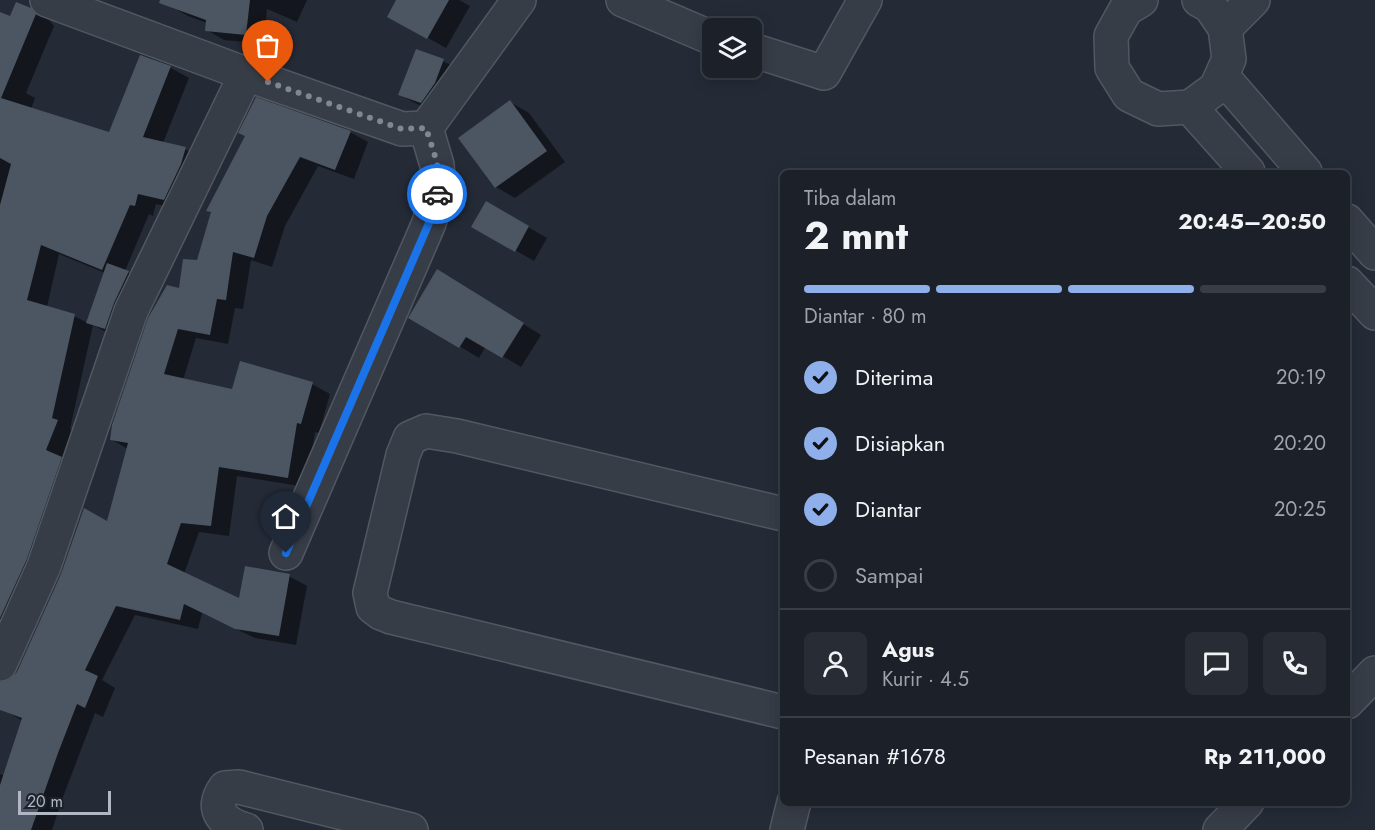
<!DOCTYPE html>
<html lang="id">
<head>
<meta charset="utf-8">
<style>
  :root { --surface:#1b2029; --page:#282d35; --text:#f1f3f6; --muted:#a0a3a8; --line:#393e46; --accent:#8fafeb }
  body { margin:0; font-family:Jost,sans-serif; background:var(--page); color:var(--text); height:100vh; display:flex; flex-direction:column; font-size:22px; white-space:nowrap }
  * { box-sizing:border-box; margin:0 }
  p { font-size:20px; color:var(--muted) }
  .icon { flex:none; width:33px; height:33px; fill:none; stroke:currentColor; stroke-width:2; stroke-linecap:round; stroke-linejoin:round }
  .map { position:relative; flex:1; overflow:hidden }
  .sheet { position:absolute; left:780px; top:170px; width:570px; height:636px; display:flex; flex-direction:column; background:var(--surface); border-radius:9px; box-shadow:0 3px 15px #0003,0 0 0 2px var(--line) }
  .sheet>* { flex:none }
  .controls { position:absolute; left:702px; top:18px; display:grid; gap:12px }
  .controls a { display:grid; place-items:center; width:60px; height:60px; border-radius:9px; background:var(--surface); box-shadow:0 3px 15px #0003,0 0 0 2px var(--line); font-size:30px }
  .scale { position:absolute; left:18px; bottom:15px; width:93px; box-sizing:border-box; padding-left:6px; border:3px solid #b2b8c3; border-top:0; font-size:16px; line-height:21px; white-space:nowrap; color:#b2b8c3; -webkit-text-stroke:4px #1c222c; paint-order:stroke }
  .pin { position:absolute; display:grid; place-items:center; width:51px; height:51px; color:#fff; margin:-62px -26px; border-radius:50% 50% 50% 0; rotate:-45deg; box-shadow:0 0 6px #0007 }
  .pin .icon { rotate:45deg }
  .courier { position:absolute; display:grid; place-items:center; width:60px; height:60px; margin:-30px; border:4px solid #1a73e8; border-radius:50%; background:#fff; color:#222; box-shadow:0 2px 8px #0007 }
  .headline em { font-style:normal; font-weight:700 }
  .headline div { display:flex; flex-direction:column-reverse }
  .headline { display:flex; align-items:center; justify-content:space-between; height:102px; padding:0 24px }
  h1 { font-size:39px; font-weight:700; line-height:45px }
  .bar { display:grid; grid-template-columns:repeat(4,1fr); gap:9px 6px; align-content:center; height:72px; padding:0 24px }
  .bar i { height:8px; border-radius:4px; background:var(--line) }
  .bar .on { background:var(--accent) }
  .bar p { grid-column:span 4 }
  .line { display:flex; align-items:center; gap:15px; padding:0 24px; border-top:2px solid var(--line) }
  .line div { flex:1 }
  .round { display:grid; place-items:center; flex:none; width:63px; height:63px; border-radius:9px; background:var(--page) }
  ol { padding:0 24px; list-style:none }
  li { display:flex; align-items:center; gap:18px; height:66px }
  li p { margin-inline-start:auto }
  li .icon { padding:6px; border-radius:50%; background:var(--accent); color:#111; stroke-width:4 }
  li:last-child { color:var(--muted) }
  li i { width:33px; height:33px; border:3px solid var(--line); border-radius:50% }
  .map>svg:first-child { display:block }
  .shadow { fill:#0007; fill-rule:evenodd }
  .building { fill:#4c5562 }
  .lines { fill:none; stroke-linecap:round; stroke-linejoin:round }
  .minor-casing { stroke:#525862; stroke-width:36 }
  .minor { stroke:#373d47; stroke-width:33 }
  .done { stroke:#808792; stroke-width:6; stroke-dasharray:0 10.8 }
  .route { stroke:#1a73e8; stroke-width:8 }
</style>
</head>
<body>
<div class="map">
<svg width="1375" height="830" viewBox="0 0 1375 830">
  <rect width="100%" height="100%" fill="#242b37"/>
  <g class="shadow">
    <polygon points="173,0 307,0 297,22 267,9 264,44 224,40 207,30 207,23 188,16 171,6"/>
    <polygon points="398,0 459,0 470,6 446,48 389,16"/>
    <path d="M30,9L49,20L54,26L26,93L35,98L31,109L109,134L141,57L171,68L189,78L163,143L185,149L204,160L183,210L156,204L153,216L149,214L125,271L145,282L121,337L104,331L93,325L70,429L76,432L0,674V14L10,18ZM59,254L105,273L88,323L74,316L47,307Z"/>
    <polygon points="417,51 443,61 462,71 440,113 419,105 400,95"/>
    <polygon points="510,102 529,113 565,162 515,198 496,187"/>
    <polygon points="350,132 368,142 354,179 318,166 285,226 272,267 251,260 243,309 235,308 228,344 196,338 183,380 233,391 312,384 330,394 319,433 315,432 306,487 237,476 229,536 199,532 184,574 240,601 289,576 307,586 296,645 255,638 202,613 198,629 135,615 102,680 115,688 103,717 95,713 63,797 52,830 0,830 0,774 5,776 23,721 0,708 18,673 108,523 128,449 112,440 180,290 198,262 213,213 208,210 247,136"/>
    <polygon points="486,203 547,238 534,261 473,226"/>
    <polygon points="506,313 541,335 521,367 486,346 479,358 411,317"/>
  </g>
  <g class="building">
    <polygon points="160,0 250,0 246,35 205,31 206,20 159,3"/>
    <polygon points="396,0 449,0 427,39 387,17"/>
    <polygon points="16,2 31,8 36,14 1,98 109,132 140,55 171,66 143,137 186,147 181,164 164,200 138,194 135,206 130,205 102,270 41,245 27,300 75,314 52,418 58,420 46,450 62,457 27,559 0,618 0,205 11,164 0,158 0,12 10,16"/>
    <polygon points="416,49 444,59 435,83 421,103 398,95"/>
    <polygon points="256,97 351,131 335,170 300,157 267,216 254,258 233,252 226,300 217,299 210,335 178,329 164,374 232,389 240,361 313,382 301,424 297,423 288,478 219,467 211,526 181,523 167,564 239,598 245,566 290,574 279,636 235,629 184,604 180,620 116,606 85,670 98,676 85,708 77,704 58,753 31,830 0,830 0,785 22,718 0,710 0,682 10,679 17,672 61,574 84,508 107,521 128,443 110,440 112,425 148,318 167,285 179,288 183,259 197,260 211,212 206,211 245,136 238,133"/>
    <polygon points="510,100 547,151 495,188 458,138"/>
    <polygon points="486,201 529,226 515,252 471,227"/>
    <polygon points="107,263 129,271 114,303 105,329 86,323"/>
    <polygon points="437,269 524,323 502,358 466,337 459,348 408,318"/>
  </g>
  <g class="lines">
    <defs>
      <g id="minor">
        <polyline points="47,0 246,74 402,129 426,128"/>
        <polyline points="623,0 712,38"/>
        <polyline points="1141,0 1126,9 1111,36 1112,68 1129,95 1158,109 1190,107 1216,88 1229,59 1225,28 1210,6 1199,0"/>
        <polyline points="1225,28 1253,0"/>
        <polyline points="752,50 824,73 865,0"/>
        <polyline points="1222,76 1305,172"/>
        <polyline points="1190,107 1248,172"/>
        <polyline points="426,128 519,0"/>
        <polyline points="1347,221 1375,253"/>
        <polyline points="1347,283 1375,313"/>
        <polyline points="783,514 457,436 426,431 410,438 403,455 370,593 373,607 381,613 391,617 783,712"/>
        <polyline points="286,553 429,223 439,188 437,165 426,128"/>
        <polyline points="0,664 44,566 131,311 246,74"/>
        <polyline points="1347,702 1375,673"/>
        <path d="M246,830C224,824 209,810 225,788L239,787L411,830"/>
        <polyline points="787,830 794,802"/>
        <polyline points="1220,830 1247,802"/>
      </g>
    </defs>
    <use href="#minor" class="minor-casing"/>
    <use href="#minor" class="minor"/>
  </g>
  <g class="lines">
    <path class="done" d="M268,82L402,129L426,128C432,148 443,172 437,194"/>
    <polyline class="route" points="286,553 429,223 437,194"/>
  </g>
</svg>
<div class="controls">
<a><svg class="icon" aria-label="layers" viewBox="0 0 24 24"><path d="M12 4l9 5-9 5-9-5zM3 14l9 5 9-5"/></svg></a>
</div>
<div class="scale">20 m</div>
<div class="pin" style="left:268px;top:82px;background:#ea580c"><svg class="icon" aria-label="bag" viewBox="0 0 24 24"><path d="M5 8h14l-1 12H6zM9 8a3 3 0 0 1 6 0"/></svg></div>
<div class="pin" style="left:286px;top:553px;background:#1f2937"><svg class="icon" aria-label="home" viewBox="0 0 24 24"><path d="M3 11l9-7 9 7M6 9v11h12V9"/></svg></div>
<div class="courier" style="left:437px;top:194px"><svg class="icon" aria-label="car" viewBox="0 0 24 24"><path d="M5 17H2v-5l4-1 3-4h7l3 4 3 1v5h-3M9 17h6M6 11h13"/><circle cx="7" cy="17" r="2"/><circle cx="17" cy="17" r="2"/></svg></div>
<section class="sheet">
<div class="headline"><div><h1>2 mnt</h1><p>Tiba dalam</p></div><em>20:45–20:50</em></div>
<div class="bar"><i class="on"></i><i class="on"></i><i class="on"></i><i></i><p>Diantar · 80 m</p></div>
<ol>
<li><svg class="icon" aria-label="check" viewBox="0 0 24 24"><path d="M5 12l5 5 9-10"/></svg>Diterima<p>20:19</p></li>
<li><svg class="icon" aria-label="check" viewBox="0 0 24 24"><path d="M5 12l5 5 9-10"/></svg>Disiapkan<p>20:20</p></li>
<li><svg class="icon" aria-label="check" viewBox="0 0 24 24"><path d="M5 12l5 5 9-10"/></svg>Diantar<p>20:25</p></li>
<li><i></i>Sampai</li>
</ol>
<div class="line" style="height:108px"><a class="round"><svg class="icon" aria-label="person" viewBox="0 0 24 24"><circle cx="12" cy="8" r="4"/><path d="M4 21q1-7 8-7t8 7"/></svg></a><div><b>Agus</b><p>Kurir · 4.5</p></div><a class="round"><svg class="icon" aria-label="chat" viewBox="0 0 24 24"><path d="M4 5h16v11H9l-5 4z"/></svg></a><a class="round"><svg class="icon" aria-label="phone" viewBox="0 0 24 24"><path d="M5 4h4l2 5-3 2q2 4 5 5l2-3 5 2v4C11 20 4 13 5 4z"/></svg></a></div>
<div class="line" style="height:78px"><div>Pesanan #1678</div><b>Rp 211,000</b></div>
</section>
</div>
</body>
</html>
